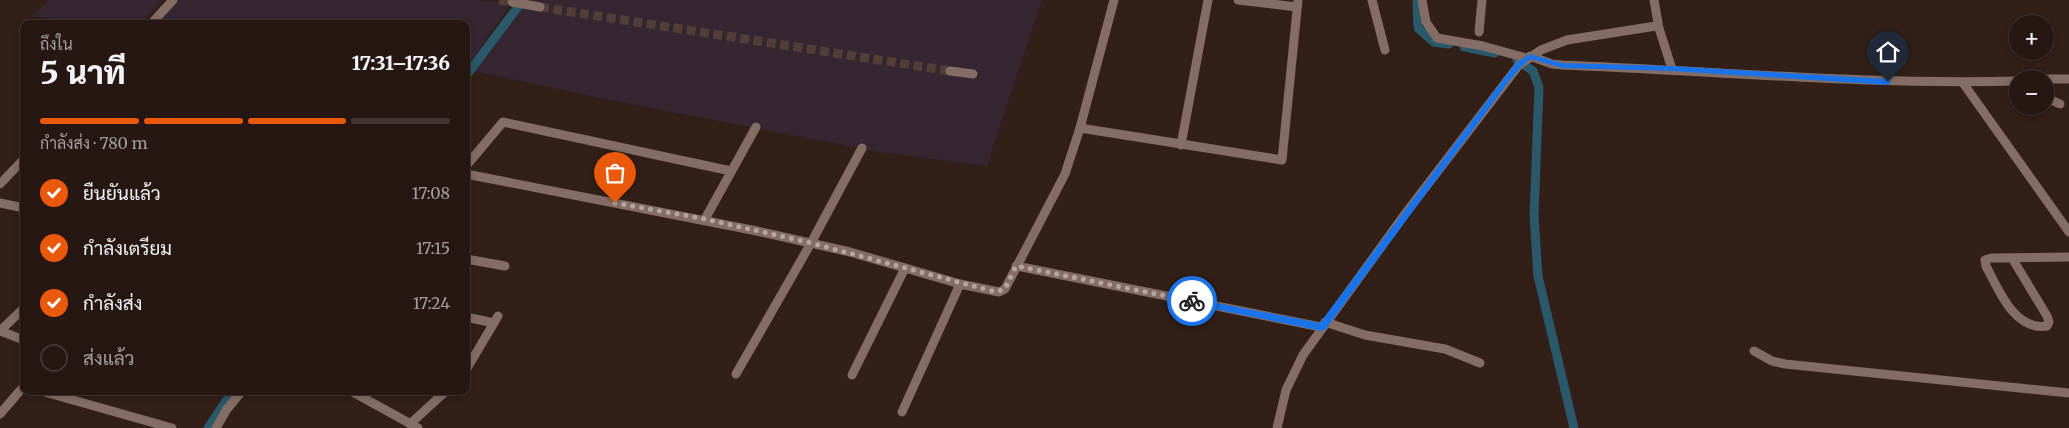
<!DOCTYPE html>
<html lang="th">
<head>
<meta charset="utf-8">
<style>
  :root { --surface:#261712; --page:#322420; --text:#f1f3f6; --muted:#a49f9f; --line:#423632; --accent:#ea580c }
  body { margin:0; font-family:Merriweather,Sarabun,serif; background:var(--page); color:var(--text); height:100vh; display:flex; flex-direction:column; font-size:19px; white-space:nowrap }
  * { box-sizing:border-box; margin:0 }
  p { font-size:16px; color:var(--muted) }
  .icon { flex:none; width:28px; height:28px; fill:none; stroke:currentColor; stroke-width:2; stroke-linecap:round; stroke-linejoin:round }
  .map { position:relative; flex:1; overflow:hidden }
  .sheet { position:absolute; left:20px; top:20px; width:450px; height:375px; display:flex; flex-direction:column; background:var(--surface); border-radius:10px; box-shadow:0 2px 8px #0003,0 0 0 1px var(--line) }
  .sheet>* { flex:none }
  .buttons { position:absolute; left:2009px; top:15px; display:grid; gap:10px }
  .buttons a { display:grid; place-items:center; width:45px; height:45px; border-radius:50%; background:var(--surface); box-shadow:0 2px 8px #0003,0 0 0 1px var(--line); font-size:25px }
  .pin { position:absolute; display:grid; place-items:center; width:42px; height:42px; color:#fff; margin:-51px -21px; border-radius:50% 50% 50% 0; rotate:-45deg; box-shadow:0 0 5px #0007 }
  .pin .icon { rotate:45deg }
  .courier { position:absolute; display:grid; place-items:center; width:50px; height:50px; margin:-25px; border:4px solid #1a73e8; border-radius:50%; background:#fff; color:#222; box-shadow:0 1px 6px #0007 }
  .summary em { font-style:normal; font-weight:800 }
  .summary div { display:flex; flex-direction:column-reverse }
  .summary { display:flex; align-items:center; justify-content:space-between; height:85px; padding:0 20px }
  h1 { font-size:32px; font-weight:800; line-height:38px }
  .bar { display:grid; grid-template-columns:repeat(4,1fr); gap:8px 5px; align-content:center; height:60px; padding:0 20px }
  .bar i { height:6px; border-radius:4px; background:var(--line) }
  .bar .on { background:var(--accent) }
  .bar p { grid-column:span 4 }
  ol { padding:0 20px; list-style:none }
  li { display:flex; align-items:center; gap:15px; height:55px }
  li p { margin-inline-start:auto }
  li .icon { padding:5px; border-radius:50%; background:var(--accent); color:#fff; stroke-width:4 }
  li:last-child { color:var(--muted) }
  li i { width:28px; height:28px; border:2px solid var(--line); border-radius:50% }
  .map>svg:first-child { display:block }
  .industrial { fill:#352632 }
  .lines { fill:none; stroke-linecap:round; stroke-linejoin:round }
  .canal { stroke:#29596b; stroke-width:9 }
  .minor-tunnel { stroke:#503e37; stroke-width:9; stroke-dasharray:9 4.5; stroke-linecap:butt }
  .minor { stroke:#846d64; stroke-width:9 }
  .route { fill:#1a73e8 }
  .done { stroke:#b5a6a0; stroke-width:5; stroke-dasharray:0 9 }
</style>
</head>
<body>
<div class="map">
<svg width="2069" height="428" viewBox="0 0 2069 428">
  <rect width="100%" height="100%" fill="#321f18"/>
  <g class="industrial">
    <polygon points="49,0 163,0 140,24 89,24 32,16"/>
    <polygon points="174,0 481,0 511,4 466,68 466,24 152,24"/>
    <polygon points="528,0 1042,0 987,166 880,152 605,99 475,71"/>
  </g>
  <g class="lines">
    <g class="canal">
      <polyline points="1417,0 1418,28 1434,42 1449,44"/>
      <polyline points="1464,47 1495,53"/>
      <polyline points="1517,60 1533,71 1539,87 1534,215 1538,276 1574,428"/>
      <polyline points="466,76 523,0"/>
      <polyline points="208,428 233,391"/>
    </g>
    <g class="minor-tunnel">
      <polyline points="499,0 512,2"/>
      <polyline points="540,7 950,71"/>
    </g>
    <g class="minor">
      <polyline points="1238,0 1297,7"/>
      <polyline points="1372,0 1385,50"/>
      <polyline points="1422,0 1426,22 1437,38 1483,46 1526,58"/>
      <polyline points="512,2 540,7"/>
      <polyline points="151,24 173,0"/>
      <polyline points="1658,25 1672,69"/>
      <polyline points="1479,32 1482,0"/>
      <path d="M1530,56L1552,64L1562,65C1714,71 1866,85 2018,81"/>
      <polyline points="950,71 973,74"/>
      <polyline points="2045,79 2069,79"/>
      <polyline points="1963,83 2069,232"/>
      <polyline points="2045,97 2060,104"/>
      <polyline points="1080,128 1282,160 1298,0"/>
      <polyline points="1181,145 1208,0"/>
      <polyline points="466,166 503,122 731,171"/>
      <polyline points="466,174 757,231 850,252 960,284 999,292 1005,289 1065,174 1080,128 1114,0"/>
      <polyline points="0,184 24,159"/>
      <polyline points="0,203 24,208"/>
      <polyline points="705,219 756,127"/>
      <path d="M2012,258L2047,316L2049,322L2047,326C2014,331 1999,290 1986,266L1985,260L1991,258L2069,257"/>
      <polyline points="466,259 505,266"/>
      <polyline points="1016,266 1321,327"/>
      <polyline points="24,308 0,331 24,340"/>
      <polyline points="466,317 494,323"/>
      <polyline points="1325,322 1365,335 1445,349 1480,363"/>
      <polyline points="1754,351 1772,361 1785,364 2069,393"/>
      <polyline points="466,370 498,316"/>
      <polyline points="736,374 811,243 862,148"/>
      <polyline points="852,375 905,268"/>
      <polyline points="41,391 172,428"/>
      <polyline points="351,391 418,428"/>
      <polyline points="902,412 960,284"/>
      <polyline points="0,414 24,386"/>
      <polyline points="410,424 446,391"/>
      <polyline points="216,428 227,409 242,391"/>
      <polyline points="1277,428 1286,390 1303,355 1405,214 1519,65 1541,50 1567,40 1656,26 1658,23 1654,0"/>
    </g>
  </g>
  <polygon class="route" points="1530,54 1562,63 1672,66 1888,79 1891,82 1888,85 1672,71 1562,68 1531,59 1521,67 1507,84 1325,330 1322,331 1189,304 1189,299 1192,298 1320,323 1502,81 1516,63"/>
  <g class="lines">
    <polyline class="done" points="615,203 705,219 811,243 996,292 1005,289 1016,266 1192,301"/>
  </g>
</svg>
<div class="buttons">
<a>+</a>
<a>−</a>
</div>
<div class="pin" style="left:615px;top:203px;background:#ea580c"><svg class="icon" aria-label="bag" viewBox="0 0 24 24"><path d="M5 8h14l-1 12H6zM9 8a3 3 0 0 1 6 0"/></svg></div>
<div class="pin" style="left:1888px;top:82px;background:#1f2937"><svg class="icon" aria-label="home" viewBox="0 0 24 24"><path d="M3 11l9-7 9 7M6 9v11h12V9"/></svg></div>
<div class="courier" style="left:1192px;top:301px"><svg class="icon" aria-label="bike" viewBox="0 0 24 24"><circle cx="6" cy="16" r="4"/><circle cx="18" cy="16" r="4"/><path d="M6 16l4-8h5l3 8M10 8l3 8H6M13 5h3"/></svg></div>
<section class="sheet">
<div class="summary"><div><h1>5 นาที</h1><p>ถึงใน</p></div><em>17:31–17:36</em></div>
<div class="bar"><i class="on"></i><i class="on"></i><i class="on"></i><i></i><p>กำลังส่ง · 780 m</p></div>
<ol>
<li><svg class="icon" aria-label="check" viewBox="0 0 24 24"><path d="M5 12l5 5 9-10"/></svg>ยืนยันแล้ว<p>17:08</p></li>
<li><svg class="icon" aria-label="check" viewBox="0 0 24 24"><path d="M5 12l5 5 9-10"/></svg>กำลังเตรียม<p>17:15</p></li>
<li><svg class="icon" aria-label="check" viewBox="0 0 24 24"><path d="M5 12l5 5 9-10"/></svg>กำลังส่ง<p>17:24</p></li>
<li><i></i>ส่งแล้ว</li>
</ol>
</section>
</div>
</body>
</html>
